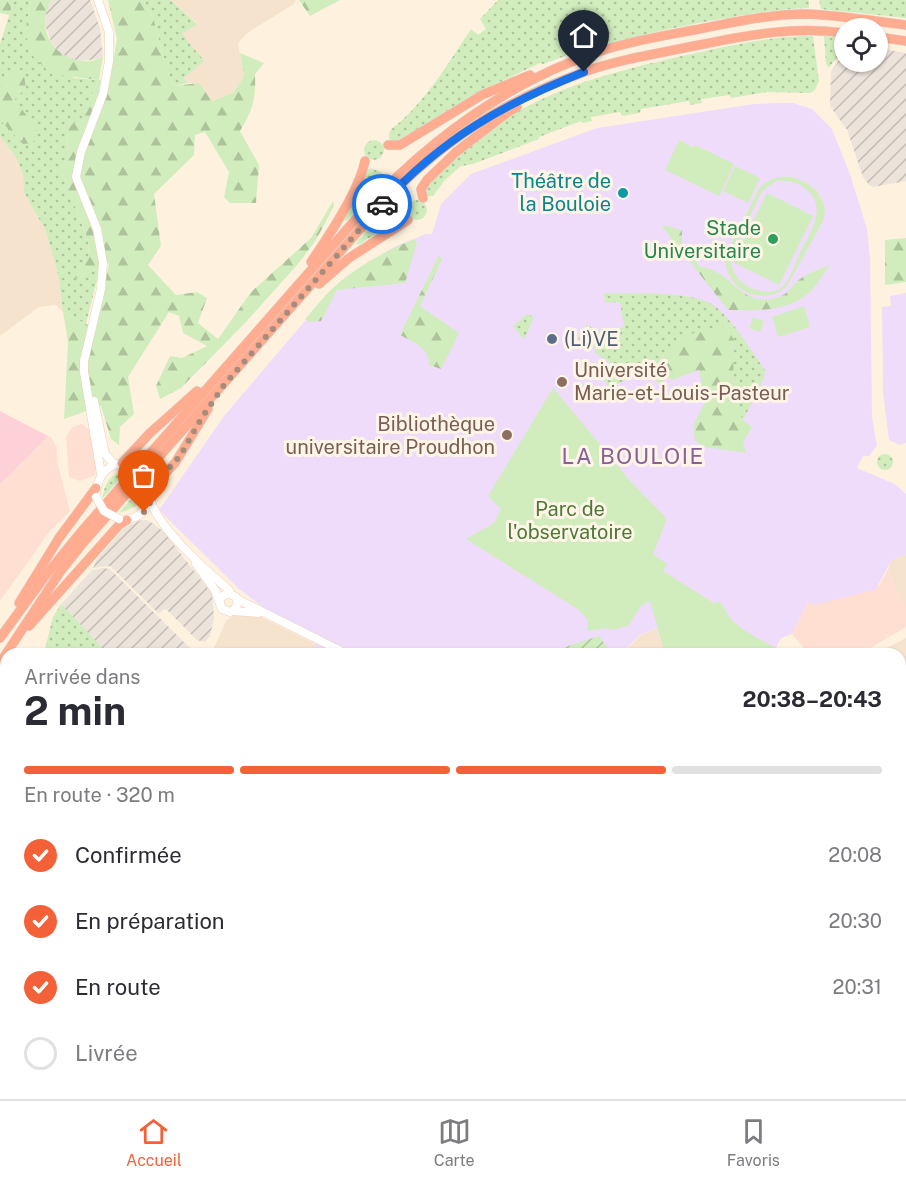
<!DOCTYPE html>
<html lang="fr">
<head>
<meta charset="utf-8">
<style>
  :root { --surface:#fff; --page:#f2f2f3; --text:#2b2b33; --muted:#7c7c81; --line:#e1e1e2; --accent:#f46138 }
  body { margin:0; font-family:"Public Sans",sans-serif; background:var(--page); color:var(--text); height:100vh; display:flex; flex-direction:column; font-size:22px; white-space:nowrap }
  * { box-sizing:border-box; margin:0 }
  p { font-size:20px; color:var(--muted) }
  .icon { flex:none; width:33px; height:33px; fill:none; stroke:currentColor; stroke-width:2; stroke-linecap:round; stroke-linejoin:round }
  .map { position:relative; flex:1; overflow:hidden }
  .side { position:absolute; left:0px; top:648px; width:906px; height:452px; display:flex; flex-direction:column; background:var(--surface); border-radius:18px 18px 0 0; box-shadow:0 2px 4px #0004 }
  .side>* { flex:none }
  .fabs { position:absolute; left:834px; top:18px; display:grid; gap:12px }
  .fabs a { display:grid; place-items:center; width:54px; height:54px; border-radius:50%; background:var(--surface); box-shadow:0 2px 4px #0004; font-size:30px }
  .pin { position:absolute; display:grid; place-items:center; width:51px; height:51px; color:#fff; margin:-62px -26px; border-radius:50% 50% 50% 0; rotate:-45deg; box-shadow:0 0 6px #0007 }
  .pin .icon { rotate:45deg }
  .courier { position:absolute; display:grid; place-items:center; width:60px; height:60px; margin:-30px; border:4px solid #1a73e8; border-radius:50%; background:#fff; color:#222; box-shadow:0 2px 8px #0007 }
  .overview em { font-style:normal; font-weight:700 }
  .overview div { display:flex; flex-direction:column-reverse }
  .overview { display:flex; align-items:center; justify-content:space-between; height:102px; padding:0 24px }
  h1 { font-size:39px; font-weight:700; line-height:45px }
  .bar { display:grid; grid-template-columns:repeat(4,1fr); gap:9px 6px; align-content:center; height:72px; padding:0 24px }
  .bar i { height:8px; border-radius:4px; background:var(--line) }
  .bar .current { background:var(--accent) }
  .bar p { grid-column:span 4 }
  ol { padding:0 24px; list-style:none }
  li { display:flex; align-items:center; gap:18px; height:66px }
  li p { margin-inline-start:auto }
  li .icon { padding:6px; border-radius:50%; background:var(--accent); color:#fff; stroke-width:4 }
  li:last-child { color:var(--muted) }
  li i { width:33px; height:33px; border:3px solid var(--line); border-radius:50% }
  .tab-bar { display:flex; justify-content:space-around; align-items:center; height:84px; border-top:2px solid var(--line); background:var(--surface); font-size:16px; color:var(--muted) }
  .tab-bar a { display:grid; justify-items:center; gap:3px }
  .tab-bar .current { color:var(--accent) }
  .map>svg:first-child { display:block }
  .residential { fill:#f6e3cd }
  .commercial { fill:#ffdfd2 }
  .industrial { fill:url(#industrial-furrows) }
  .education { fill:#efdcfa }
  .medical { fill:#fdd1d7 }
  .grass { fill:url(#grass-dots) }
  .forest { fill:url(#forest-firs) }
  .park { fill:#d1edbd; fill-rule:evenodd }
  .garden { fill:url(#garden-furrows) }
  .water { fill:#b2e2e9; stroke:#98d2dc; stroke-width:1.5 }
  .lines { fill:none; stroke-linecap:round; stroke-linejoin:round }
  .secondary-casing { stroke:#ebd0ba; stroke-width:9 }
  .primary-casing { stroke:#ded6d2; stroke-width:10 }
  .highway-casing { stroke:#ded6d2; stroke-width:10 }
  .secondary { stroke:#fff; stroke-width:8 }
  .primary { stroke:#ffd795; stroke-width:8 }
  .highway { stroke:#ffac90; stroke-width:9 }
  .secondary-bridge-casing { stroke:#ebd0ba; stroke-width:9; stroke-linecap:butt }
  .secondary-bridge { stroke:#fff; stroke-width:8 }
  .done { stroke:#a68d7b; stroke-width:6; stroke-dasharray:0 10.8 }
  .route { stroke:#1a73e8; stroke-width:8 }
  .culture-dot { fill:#0f9aa8; stroke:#fff5e7; stroke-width:2 }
  .leisure-dot { fill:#2e9e5b; stroke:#fff5e7; stroke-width:2 }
  .service-dot { fill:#5c6f8a; stroke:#fff5e7; stroke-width:2 }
  .education-dot { fill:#8d6e63; stroke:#fff5e7; stroke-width:2 }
  .labels { text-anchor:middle; stroke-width:6; stroke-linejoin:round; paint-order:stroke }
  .culture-label { font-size:20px; fill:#0d838f; stroke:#fff5e7; text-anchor:end }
  .leisure-label { font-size:20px; fill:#27864d; stroke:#fff5e7; text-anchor:end }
  .service-label { font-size:20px; fill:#4e5e75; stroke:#fff5e7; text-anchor:start }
  .education-label { font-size:20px; fill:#785e54; stroke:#fff5e7; text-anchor:start }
  .park-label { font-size:20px; fill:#4c7839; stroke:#fff5e7 }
  .quarter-label { font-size:22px; letter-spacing:1.5px; fill:#865f9b; stroke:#fff5e7 }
</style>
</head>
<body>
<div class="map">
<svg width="906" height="1099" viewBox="0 0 906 1099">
  <defs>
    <pattern id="industrial-furrows" width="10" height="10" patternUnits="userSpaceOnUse" patternTransform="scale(1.5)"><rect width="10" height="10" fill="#ece3db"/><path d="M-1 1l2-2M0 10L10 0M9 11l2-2" fill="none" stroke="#c4bbb3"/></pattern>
    <pattern id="grass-dots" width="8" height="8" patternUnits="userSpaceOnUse" patternTransform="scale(1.5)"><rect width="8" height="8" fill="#d1edbd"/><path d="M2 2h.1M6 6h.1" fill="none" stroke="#aec39b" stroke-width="1.8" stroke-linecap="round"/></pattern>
    <pattern id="forest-firs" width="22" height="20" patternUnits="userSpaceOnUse" patternTransform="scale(1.5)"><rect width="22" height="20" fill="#d1edbd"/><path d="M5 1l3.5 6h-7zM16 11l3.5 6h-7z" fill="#aec39b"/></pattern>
    <pattern id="garden-furrows" width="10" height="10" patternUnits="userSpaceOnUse" patternTransform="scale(1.5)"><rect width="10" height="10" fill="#d1edbd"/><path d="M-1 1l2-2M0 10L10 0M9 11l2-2" fill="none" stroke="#aec39b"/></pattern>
  </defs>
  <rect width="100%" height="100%" fill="#fef2df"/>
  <g class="residential">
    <polygon points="171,0 296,0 294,4 247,33 238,43 244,76 234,92 211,101 199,84 188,83 184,78 182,34 197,23"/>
    <polygon points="0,136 17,159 23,176 24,193 45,229 58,274 63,312 56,305 39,307 0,336"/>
    <polygon points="906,554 906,609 899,598 888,569 891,561"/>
    <polygon points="242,613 257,615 316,644 311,654 213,654 213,650 226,621 233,616"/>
    <polygon points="657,628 665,654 622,654 641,635"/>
    <polygon points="906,638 906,734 900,729 900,654 875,654"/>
    <polygon points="900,874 906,877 906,903 901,915"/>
    <polygon points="906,1055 906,1099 613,1099 609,1094 900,1094 900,1060"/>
  </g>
  <g class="commercial">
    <polygon points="82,424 89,429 97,468 94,476 80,481 69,477 66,438 72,427"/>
    <polygon points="48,436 51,437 57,448 57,461 70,511 49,532 0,601 0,484"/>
    <polygon points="888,569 899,598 906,609 906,627 860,654 809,654 792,634 808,602 879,586"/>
    <polygon points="900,745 906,750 906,770 903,771 905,786 906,843 900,846"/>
  </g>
  <g class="industrial">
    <polygon points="51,0 90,0 100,28 103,57 98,59 80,61 63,57 51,42 45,25 46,11"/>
    <polygon points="878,48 906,53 906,181 873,187 869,185 863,177 847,130 830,106 831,71 844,54 844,62 878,62"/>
    <polygon points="141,520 147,520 154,524 164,532 212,594 214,618 210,636 205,642 197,640 167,610 164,609 159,614 110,566 93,568 97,559 124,528"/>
    <polygon points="103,568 110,569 196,654 44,654 53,617 61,604 92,570"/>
    <polygon points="6,726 6,868 0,869 0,731"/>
    <polygon points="6,875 6,1057 0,1058 0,877"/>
    <polygon points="6,1065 6,1094 105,1094 102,1099 0,1099 0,1067"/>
    <polygon points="214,1094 500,1094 497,1099 191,1099"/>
    <polygon points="510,1094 609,1094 613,1099 506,1099"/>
  </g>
  <g class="education">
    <polygon points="776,103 793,103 812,109 832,129 850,174 867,229 870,258 872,417 877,446 869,456 863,456 857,468 895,484 906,494 906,554 891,561 876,589 815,605 808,602 792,634 781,638 773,654 665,654 657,628 640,635 621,654 357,654 267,610 239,589 159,510 224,416 333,288 350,274 394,247 426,234 432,234 441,204 471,174 597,128 754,104"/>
    <polygon points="906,293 906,443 900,445 889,440 883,392 882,307 891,306 890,296"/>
    <polygon points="317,642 340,654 311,654"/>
  </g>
  <polygon class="medical" points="0,411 48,436 0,484"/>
  <g class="grass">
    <polygon points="14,0 31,0 25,32 74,78 98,80 82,119 68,127 67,157 61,169 88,240 89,258 78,279 98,267 97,280 86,324 63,312 58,274 45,229 24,193 23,176 17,159 0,136 0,44"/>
    <polygon points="145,0 171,0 197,24 182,34 204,61 184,78 188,83 174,86 166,68 153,17 144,5"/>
    <path d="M498,0H809V8C775,9 742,15 709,21C652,32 597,44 543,64L540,63L473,95L398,142L390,141C386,131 393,128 400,122C429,96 449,62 471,29L478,35L486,29L480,19Z"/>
    <polygon points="819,0 906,0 906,18 821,9"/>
    <path d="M813,36L819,81L815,90L810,93L767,92L731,98L730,95L701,99L702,103L690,105L689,101L641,109L640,113L622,116L620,112L591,117L592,121L582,123L581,121L539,137V139L473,164L461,166L445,180L433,196H427C422,183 440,173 449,164C520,94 597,75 691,54C732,45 771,36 813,36Z"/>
    <polygon points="824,36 844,38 844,52 833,62 829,68 826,64"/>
    <circle cx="374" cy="150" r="10"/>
    <polygon points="371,168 379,171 387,177 347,220 340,223 366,171"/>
    <path d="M398,196C403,201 399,211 401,218L358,245L356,243Z"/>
    <circle cx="417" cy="210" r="10"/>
    <path d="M604,293C632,294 690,290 713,305C733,319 751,351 765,370L764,378L743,420L736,407L733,360L735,343L678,348L660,359L651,378L633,375L610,389L600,373L604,375L612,364L594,352L596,349L578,338L586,325L591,327V332L624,327L620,302L605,303Z"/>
    <polygon points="527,314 534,317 524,340 513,326"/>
    <circle cx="885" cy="462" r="8"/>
    <path d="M126,472L102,499C105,484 109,473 126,472Z"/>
    <path d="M144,484C145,503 135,508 119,513Z"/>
    <polygon points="61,604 108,654 44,654 53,617"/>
    <polygon points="6,726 6,761 0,766 0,731"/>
  </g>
  <g class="forest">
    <polygon points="0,0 14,0 9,15 0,13"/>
    <path d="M31,0H51C48,7 45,14 45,23C46,51 77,70 103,57L99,80H110L117,39L108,0H145L144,5L153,17L166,68L174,86L199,83L212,101L234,92L244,76L240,53L264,63L255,74C256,99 253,110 240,131L259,165L256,203H230L224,197L229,172L205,132L195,135L194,155L154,194L161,246L148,265L176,295L197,292L207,298L198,323L218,339L251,292L311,238L333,201L334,206L316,240L298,264L246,322L181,388L160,399L156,386L170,356L182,358L207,346L183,333L179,316L169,312L128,377L134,414L120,427L119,445L111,439L101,406L64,419L68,342L63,312L96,329L109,263L98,267L78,279L75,277L89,258L88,240L61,169L67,157L68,127L82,118L98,80L51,74L32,55L25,32Z"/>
    <polygon points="299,0 340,0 310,16"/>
    <polygon points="20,69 24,75 26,88 15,99 37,131 33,143 23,144 0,120 0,90 11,72"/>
    <path d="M661,225L682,230V244L700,267C731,268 741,311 779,297C790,293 792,285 800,279C808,273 820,269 830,265C824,273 818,284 810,292C787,313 757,310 728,310Z"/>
    <polygon points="906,238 906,282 885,285 885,240"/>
    <path d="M414,239L417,243L405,283L337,290L321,321L309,322L305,319C314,309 323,297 333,288C357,266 386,251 414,239Z"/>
    <path d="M439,255L442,259L420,306L459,333L441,369L429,365C430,348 413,342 400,335Z"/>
    <polygon points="727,325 735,343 733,360 736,407 743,420 752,427 743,442 746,453 705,447 695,441 693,426 705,402 699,370 672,380 666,377 661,385 651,378 660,359 677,348 677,337"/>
  </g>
  <g class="park">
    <polygon points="679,140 694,148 695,145 734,164 719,196 665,170"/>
    <polygon points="735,166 760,178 748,203 723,191"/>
    <path d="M792,177L805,182L816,190L824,204L825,212L823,221L787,286C763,309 722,289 726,255L758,190C767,179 777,176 792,177ZM776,181C787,180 797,182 806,189C829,208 809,234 799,255C794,266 789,284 778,290C768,294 756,291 747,286C735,278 731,270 731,256L762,191Z"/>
    <polygon points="767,193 813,216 779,285 733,262"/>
    <polygon points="804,306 810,327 778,337 772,317"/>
    <polygon points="753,317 764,321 760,332 749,328"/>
    <path d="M553,388L631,482L667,519L653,554L667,564L663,571L715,604L718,601C725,606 726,614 732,620C744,632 761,640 776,648L773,654H665L650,601L641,606L628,626L612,630L608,628L587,631L588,620L579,610L466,539L494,523L501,509L488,496Z"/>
  </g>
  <polygon class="garden" points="599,636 612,654 544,654"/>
  <polygon class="water" points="6,684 6,711 0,717 0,692"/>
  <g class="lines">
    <defs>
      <g id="secondary">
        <polyline points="98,0 109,32 109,61 103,94 81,152 76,177 97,229 103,263 101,289 84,361 84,372 101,474"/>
        <polyline points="94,401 105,454 114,464"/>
        <path d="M96,493C98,478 103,469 117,464"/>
        <path d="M151,501C159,529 206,570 229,590L230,594"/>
        <path d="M123,520C142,519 157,502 151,483"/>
        <path d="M196,564L215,590L222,609L230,612C237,609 239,603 236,597L230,594L224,595L219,601"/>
        <polyline points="237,599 347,654"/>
        <polyline points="233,611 258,613"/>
        <polyline points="900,938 906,937"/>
      </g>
      <g id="primary">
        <polyline points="900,850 906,847"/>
        <polyline points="900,858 906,855"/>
        <polyline points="137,1099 159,1094"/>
        <polyline points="169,1099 191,1094"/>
      </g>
      <g id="highway">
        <polyline points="878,37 906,41"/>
        <polyline points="388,145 400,145 482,95 530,75"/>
        <polyline points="423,198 421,189 427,180 456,152 508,112 517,107"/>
        <path d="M311,262C329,236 359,191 365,161"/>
        <polyline points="319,284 349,258 408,220"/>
        <polyline points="122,463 150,433 197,391"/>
        <polyline points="152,487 175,463 208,409"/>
        <polyline points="19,603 59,538 96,488"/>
        <polyline points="29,626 120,524 127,520"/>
        <path d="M0,638L46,575L81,532L362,212C429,140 506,82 601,51C631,41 663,36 694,30C731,23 768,14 806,14C840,15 873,21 906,25"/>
        <path d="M0,663L60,572L83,543L392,193C450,136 507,100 584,72C621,59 661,53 699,45C747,35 795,26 844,33"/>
      </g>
    </defs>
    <use href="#secondary" class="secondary-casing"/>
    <use href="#primary" class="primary-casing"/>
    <use href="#highway" class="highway-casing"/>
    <use href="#secondary" class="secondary"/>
    <use href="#primary" class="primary"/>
    <use href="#highway" class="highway"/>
    <defs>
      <g id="secondary-bridge">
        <polyline points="129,464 140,468 150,482"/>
        <polyline points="96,497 104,511 119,519"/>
      </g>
    </defs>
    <use href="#secondary-bridge" class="secondary-bridge-casing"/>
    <use href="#secondary-bridge" class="secondary-bridge"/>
  </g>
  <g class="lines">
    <polyline class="done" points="144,512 151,501 152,487 180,456 201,419 224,385 382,204"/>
    <path class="route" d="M382,204C442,139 503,104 584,72"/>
  </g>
  <circle class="culture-dot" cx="623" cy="193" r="6"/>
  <circle class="leisure-dot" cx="773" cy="239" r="6"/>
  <circle class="service-dot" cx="552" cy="339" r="6"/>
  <g class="education-dot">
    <circle cx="562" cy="382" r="6"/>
    <circle cx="507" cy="435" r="6"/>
  </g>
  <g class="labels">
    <g class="culture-label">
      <text x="611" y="188">Théâtre de<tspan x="611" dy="23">la Bouloie</tspan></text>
    </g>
    <g class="leisure-label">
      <text x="761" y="235">Stade<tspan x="761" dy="23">Universitaire</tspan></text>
    </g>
    <g class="service-label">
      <text x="564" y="346">(Li)VE</text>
    </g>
    <g class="education-label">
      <text x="574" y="377">Université<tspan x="574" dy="23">Marie-et-Louis-Pasteur</tspan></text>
      <text x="495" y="431" text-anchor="end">Bibliothèque<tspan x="495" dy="23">universitaire Proudhon</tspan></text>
    </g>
    <g class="park-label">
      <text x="570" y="516">Parc de<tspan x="570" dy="23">l'observatoire</tspan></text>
    </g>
    <g class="quarter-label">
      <text x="633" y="464">LA BOULOIE</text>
    </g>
  </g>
</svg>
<div class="fabs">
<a><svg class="icon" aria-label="locate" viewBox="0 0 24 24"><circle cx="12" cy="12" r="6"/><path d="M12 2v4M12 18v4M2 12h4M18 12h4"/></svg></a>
</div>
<div class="pin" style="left:144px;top:512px;background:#ea580c"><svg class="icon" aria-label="bag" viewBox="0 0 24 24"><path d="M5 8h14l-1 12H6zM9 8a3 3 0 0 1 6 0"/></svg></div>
<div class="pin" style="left:584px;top:72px;background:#1f2937"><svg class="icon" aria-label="home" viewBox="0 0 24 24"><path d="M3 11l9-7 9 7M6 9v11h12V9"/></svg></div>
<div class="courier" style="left:382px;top:204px"><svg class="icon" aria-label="car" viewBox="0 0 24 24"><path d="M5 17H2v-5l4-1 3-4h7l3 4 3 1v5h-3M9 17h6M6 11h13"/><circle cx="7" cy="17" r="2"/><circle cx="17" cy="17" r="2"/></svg></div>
<section class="side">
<div class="overview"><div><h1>2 min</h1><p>Arrivée dans</p></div><em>20:38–20:43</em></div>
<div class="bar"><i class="current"></i><i class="current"></i><i class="current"></i><i></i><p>En route · 320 m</p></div>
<ol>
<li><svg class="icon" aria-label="check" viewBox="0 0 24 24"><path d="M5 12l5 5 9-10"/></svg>Confirmée<p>20:08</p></li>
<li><svg class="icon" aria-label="check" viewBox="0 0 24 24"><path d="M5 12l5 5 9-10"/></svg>En préparation<p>20:30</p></li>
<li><svg class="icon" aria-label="check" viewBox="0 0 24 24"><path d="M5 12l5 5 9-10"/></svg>En route<p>20:31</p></li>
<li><i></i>Livrée</li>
</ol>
</section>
</div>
<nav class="tab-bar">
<a class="current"><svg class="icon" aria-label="home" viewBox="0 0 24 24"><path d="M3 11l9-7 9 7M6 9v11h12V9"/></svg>Accueil</a>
<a><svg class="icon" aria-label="map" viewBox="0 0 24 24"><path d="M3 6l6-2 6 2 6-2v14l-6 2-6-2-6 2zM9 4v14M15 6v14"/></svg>Carte</a>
<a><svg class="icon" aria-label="saved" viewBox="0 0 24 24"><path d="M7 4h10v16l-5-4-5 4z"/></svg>Favoris</a>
</nav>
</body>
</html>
